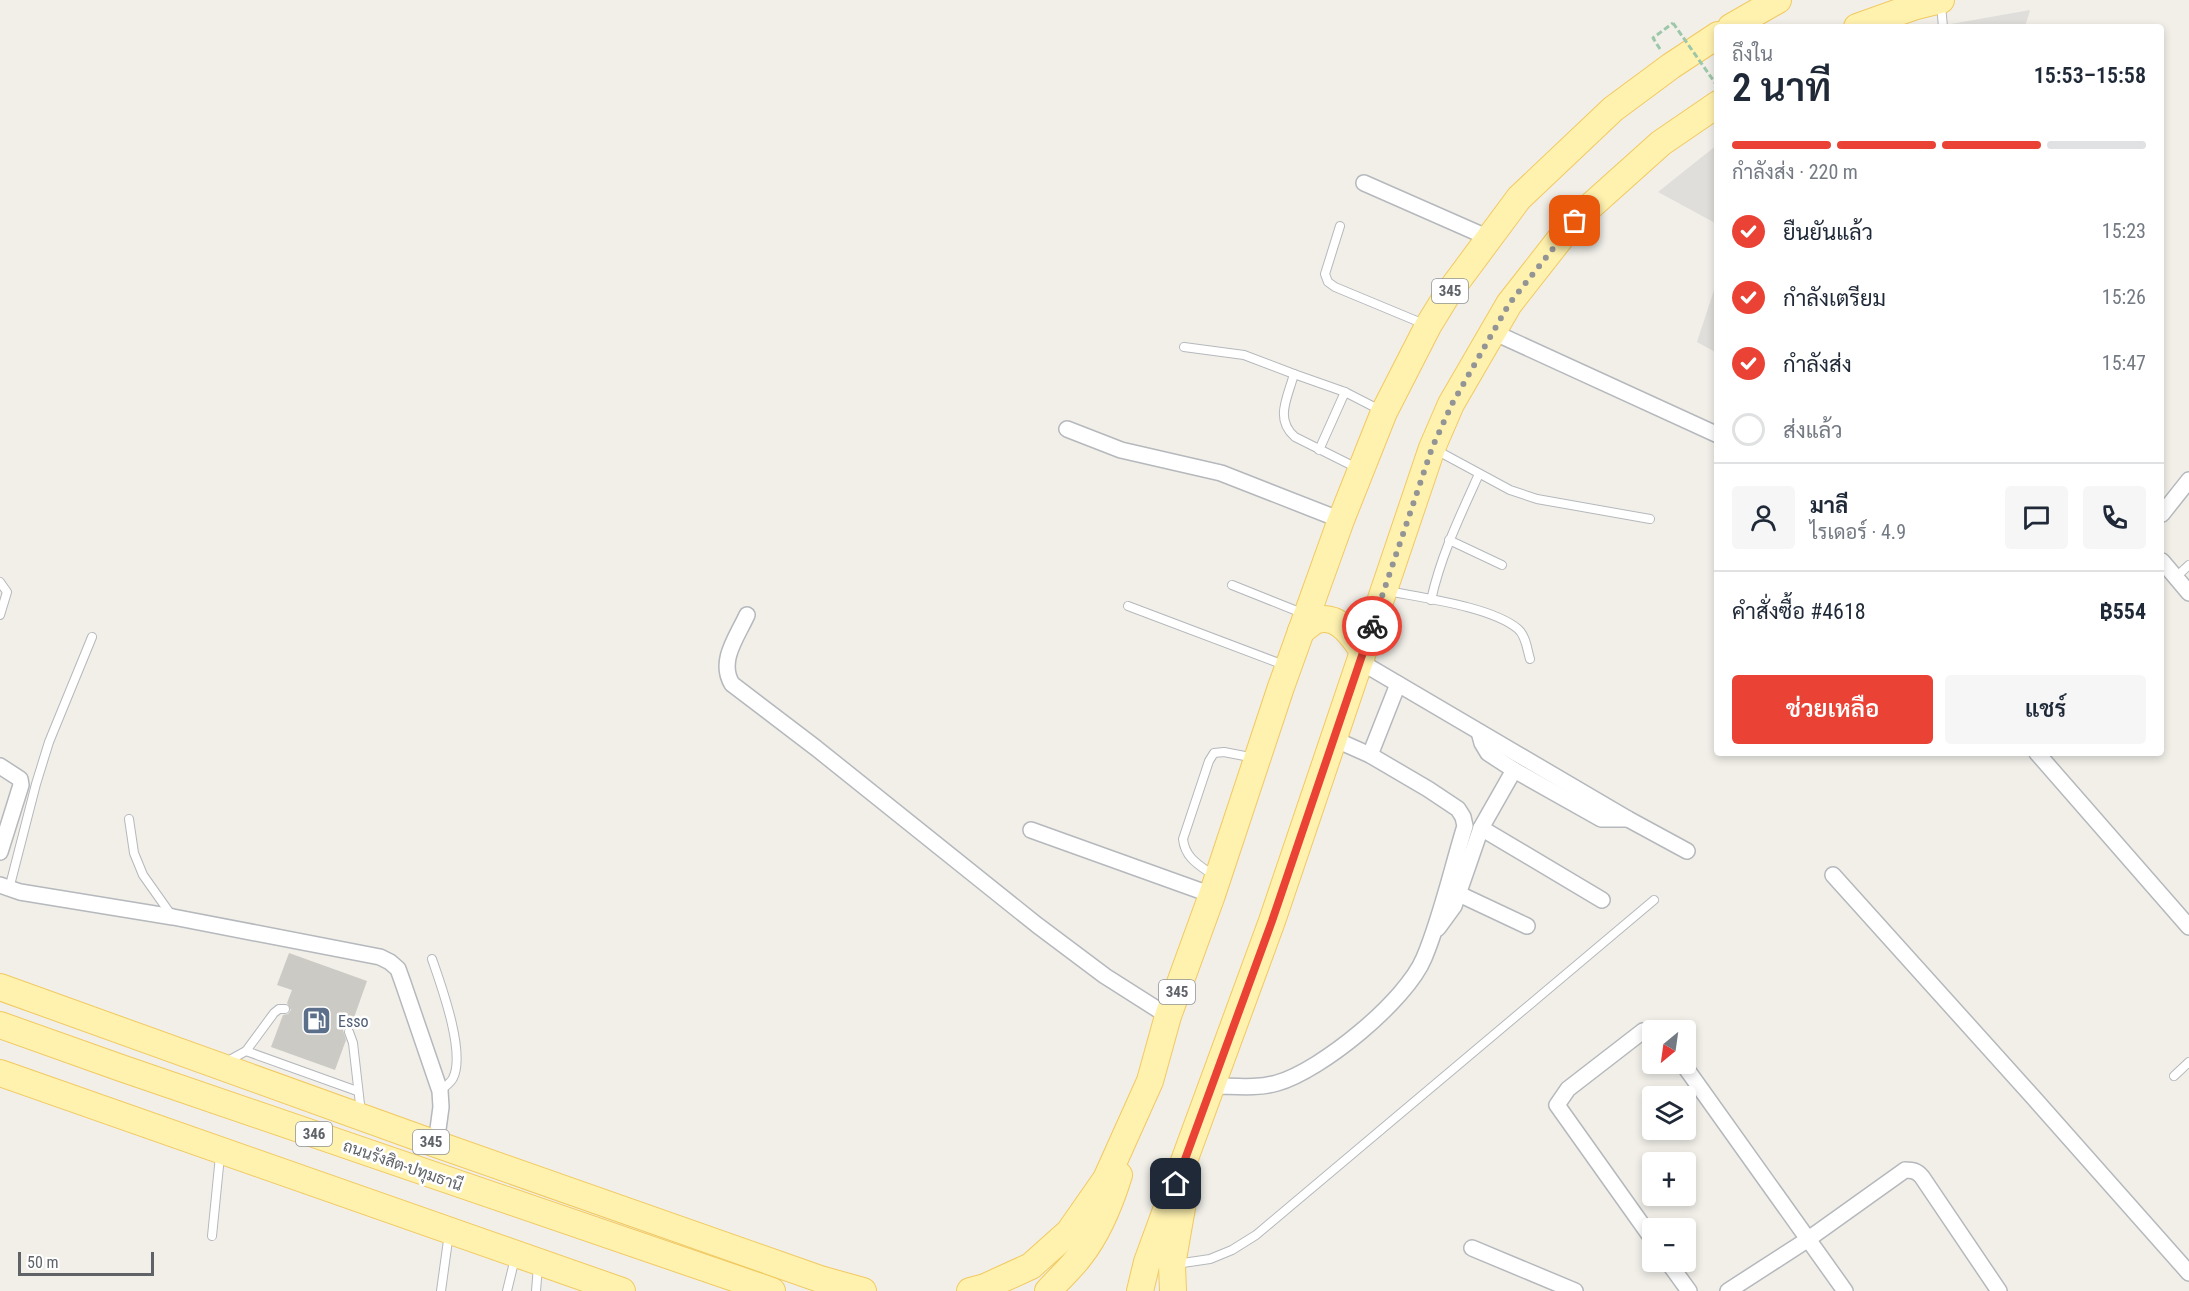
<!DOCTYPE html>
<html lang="th">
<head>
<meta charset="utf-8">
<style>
  :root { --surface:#fff; --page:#f6f6f7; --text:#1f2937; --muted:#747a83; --line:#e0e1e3; --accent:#ea4335 }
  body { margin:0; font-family:"Roboto Condensed",Sarabun,sans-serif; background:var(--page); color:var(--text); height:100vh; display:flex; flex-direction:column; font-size:22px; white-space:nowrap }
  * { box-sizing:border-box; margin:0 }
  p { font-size:20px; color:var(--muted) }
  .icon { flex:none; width:33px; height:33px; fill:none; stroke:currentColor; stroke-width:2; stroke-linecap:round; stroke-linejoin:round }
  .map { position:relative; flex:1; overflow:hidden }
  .drawer { position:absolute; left:1714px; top:24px; width:450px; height:732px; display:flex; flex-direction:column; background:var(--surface); border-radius:6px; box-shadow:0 3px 9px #0003 }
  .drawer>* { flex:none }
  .needle { width:39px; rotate:209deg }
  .controls { position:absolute; left:1642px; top:1020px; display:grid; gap:12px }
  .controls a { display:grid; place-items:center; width:54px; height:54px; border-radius:6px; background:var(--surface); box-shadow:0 3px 9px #0003; font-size:30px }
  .scale { position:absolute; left:18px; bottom:15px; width:136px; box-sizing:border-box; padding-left:6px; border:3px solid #5f6368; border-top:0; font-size:16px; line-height:21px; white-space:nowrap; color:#5f6368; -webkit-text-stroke:4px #fff; paint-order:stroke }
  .pin { position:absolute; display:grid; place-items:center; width:51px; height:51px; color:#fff; margin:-26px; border-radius:12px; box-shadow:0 3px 9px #0006 }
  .courier { position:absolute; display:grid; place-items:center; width:60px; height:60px; margin:-30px; border:4px solid #ea4335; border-radius:50%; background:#fff; color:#222; box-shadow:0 2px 8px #0007 }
  .headline em { font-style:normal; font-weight:600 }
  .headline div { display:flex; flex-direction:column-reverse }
  .headline { display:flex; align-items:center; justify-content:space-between; height:102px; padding:0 18px }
  h1 { font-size:39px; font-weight:600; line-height:45px }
  .bar { display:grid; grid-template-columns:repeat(4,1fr); gap:9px 6px; align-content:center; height:72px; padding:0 18px }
  .bar i { height:8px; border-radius:4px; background:var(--line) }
  .bar .on { background:var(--accent) }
  .bar p { grid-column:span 4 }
  .line { display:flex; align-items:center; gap:15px; padding:0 18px; border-top:2px solid var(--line) }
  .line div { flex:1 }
  .round { display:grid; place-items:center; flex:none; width:63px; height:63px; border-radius:6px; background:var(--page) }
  ol { padding:0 18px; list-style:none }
  li { display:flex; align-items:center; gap:18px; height:66px }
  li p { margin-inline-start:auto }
  li .icon { padding:6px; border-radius:50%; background:var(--accent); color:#fff; stroke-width:4 }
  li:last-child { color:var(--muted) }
  li i { width:33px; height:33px; border:3px solid var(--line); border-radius:50% }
  .button { display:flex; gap:12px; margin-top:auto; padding:12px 18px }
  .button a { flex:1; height:69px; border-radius:6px; background:var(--accent); color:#fff; font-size:24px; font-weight:600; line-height:69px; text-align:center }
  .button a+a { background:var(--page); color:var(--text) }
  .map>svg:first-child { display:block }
  .industrial { fill:#e0deda }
  .building { fill:#cccac5 }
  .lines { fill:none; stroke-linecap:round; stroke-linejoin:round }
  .service-casing { stroke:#b5b8bc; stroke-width:10 }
  .minor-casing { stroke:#b5b8bc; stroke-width:18 }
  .primary-casing { stroke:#f2c960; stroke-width:28 }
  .path { stroke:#9cc7a9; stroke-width:3; stroke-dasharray:6 3; stroke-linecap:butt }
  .service { stroke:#fff; stroke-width:8 }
  .minor { stroke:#fff; stroke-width:15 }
  .primary { stroke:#fff2af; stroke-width:26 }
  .path-bridge { stroke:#9cc7a9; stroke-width:3; stroke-dasharray:6 3; stroke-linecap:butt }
  .done { stroke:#929495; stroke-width:6; stroke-dasharray:0 10.8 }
  .route { stroke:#ea4335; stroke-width:8 }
  .labels { text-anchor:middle; stroke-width:5; stroke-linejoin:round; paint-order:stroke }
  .shield { fill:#fff; stroke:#8f9295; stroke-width:1.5 }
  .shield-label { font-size:15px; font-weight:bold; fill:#5f6368 }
  .service-label { font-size:16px; fill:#4e5e75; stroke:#fff; text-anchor:start }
  .street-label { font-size:16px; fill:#5f6368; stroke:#fff }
</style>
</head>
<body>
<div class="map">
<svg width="2189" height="1291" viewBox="0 0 2189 1291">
  <rect width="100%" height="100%" fill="#f1efe8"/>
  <g class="industrial">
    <polygon points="2030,10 2025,27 1933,27 1934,27"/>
    <polygon points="1717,145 1717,224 1658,192"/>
    <polygon points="1717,281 1717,353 1697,342"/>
  </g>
  <polygon class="building" points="289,953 367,981 351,1026 346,1027 343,1030 346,1040 335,1070 271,1047 283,1015 288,1014 291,1010 287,1003 292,990 277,985"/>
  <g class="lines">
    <defs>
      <g id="service">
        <polyline points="1941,5 1943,27"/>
        <polyline points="1340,226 1325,274 1328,282 1335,287 1424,324"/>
        <polyline points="1184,347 1244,355 1294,374"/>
        <polyline points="1319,450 1345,392"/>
        <polyline points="1436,450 1510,490 1537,499 1650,519"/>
        <path d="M1357,468L1295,437C1274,419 1288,397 1294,374L1345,392L1382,411"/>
        <polyline points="1449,540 1502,565"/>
        <polyline points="2176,577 2189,565"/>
        <polyline points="0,582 7,592 0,615"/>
        <polyline points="1232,585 1302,613"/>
        <path d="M1388,591C1423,598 1492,607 1518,629C1526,636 1527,649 1530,659"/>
        <path d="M1431,600C1441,555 1460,516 1479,474"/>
        <polyline points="1128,606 1284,665"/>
        <polyline points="129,819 134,853 143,875 172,916"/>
        <path d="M1213,875C1199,865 1185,858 1183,839L1209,761L1214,753L1224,752L1255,758"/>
        <polyline points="9,889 36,784 49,742 92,637"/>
        <path d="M432,959C441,985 466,1053 453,1078C451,1083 444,1087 440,1091"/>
        <polyline points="349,1032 353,1043 361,1113"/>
        <polyline points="246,1051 357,1091"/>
        <polyline points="226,1062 246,1051 274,1013 279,1009 285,1009"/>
        <polyline points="2174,1076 2189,1062"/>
        <polyline points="212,1236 220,1156"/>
        <polyline points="1176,1264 1210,1259 1232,1250 1256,1235 1654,900"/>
        <polyline points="441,1291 449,1233"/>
        <polyline points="507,1291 515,1258"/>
        <polyline points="536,1291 538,1266"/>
      </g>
      <g id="minor">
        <polyline points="1364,183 1489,238"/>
        <polyline points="1493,332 1718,435"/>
        <polyline points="1067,429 1121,450 1221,473 1341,520"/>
        <polyline points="2162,514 2189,480"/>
        <polyline points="2162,561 2189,593"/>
        <path d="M747,615C737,637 718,661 732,684L816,748L1037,925L1105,976L1168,1016"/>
        <polyline points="1359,661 1628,819 1687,851"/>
        <polyline points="1479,732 1482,743 1488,753 1514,770 1601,819 1628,819"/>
        <polyline points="2037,753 2189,927"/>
        <polyline points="1370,755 1398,684"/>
        <polyline points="0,766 20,779 21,785 0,852"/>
        <polyline points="1481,828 1602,900"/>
        <polyline points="1031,830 1212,895"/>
        <polyline points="1833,875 2033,1097 2189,1273"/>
        <polyline points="0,885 20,892 173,917 380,957 390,962 398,969 403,983 440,1091 441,1107 436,1144"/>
        <polyline points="1459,894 1527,926"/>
        <polyline points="1438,928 1454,906 1481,828 1514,770"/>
        <polyline points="1683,1064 1845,1291"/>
        <path d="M1213,1086C1233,1086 1257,1089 1277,1083C1322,1070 1406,1001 1424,958C1441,918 1452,868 1465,826L1463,817L1458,809L1428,789L1370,755L1334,739"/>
        <polyline points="1653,1240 1557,1105 1568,1089 1643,1031 1655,1030"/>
        <polyline points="1472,1248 1575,1291"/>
        <polyline points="1668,1262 1689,1291"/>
        <path d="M1728,1291L1807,1240L1905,1170C1913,1170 1917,1171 1922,1177L1999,1291"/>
      </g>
      <g id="primary">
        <polyline points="1731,27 1778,0"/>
        <polyline points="1857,27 1913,7 1941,0"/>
        <path d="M1301,631C1306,628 1312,622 1317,620C1339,614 1353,637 1363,651"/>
        <polyline points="0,987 436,1144 820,1279 863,1291"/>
        <polyline points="0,1025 121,1068 772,1291"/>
        <polyline points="0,1073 622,1291"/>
        <polyline points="970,1291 985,1287 1031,1266 1069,1232 1106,1179 1150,1081 1168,1016 1212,895 1281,687 1341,520 1384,412 1428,326 1447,295 1519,198 1613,109 1671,66 1718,35"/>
        <path d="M1048,1291C1059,1279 1071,1268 1080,1256C1099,1232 1110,1204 1119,1175"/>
        <polyline points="1140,1291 1147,1262 1272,921 1432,448 1451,404 1509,304 1574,221 1661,143 1718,104"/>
        <polyline points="1173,1291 1172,1265 1184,1196"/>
      </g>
    </defs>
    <use href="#service" class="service-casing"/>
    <use href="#minor" class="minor-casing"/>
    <use href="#primary" class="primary-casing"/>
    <polyline class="path" points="1660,49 1653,38 1673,23"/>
    <use href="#service" class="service"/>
    <use href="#minor" class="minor"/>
    <use href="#primary" class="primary"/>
    <polyline class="path-bridge" points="1673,23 1718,87"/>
  </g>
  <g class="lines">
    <polyline class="done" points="1372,626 1432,448 1452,404 1509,304 1575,221"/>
    <polyline class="route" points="1176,1184 1272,921 1372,626"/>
  </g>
  <defs>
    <symbol id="fuel-square" viewBox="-11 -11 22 22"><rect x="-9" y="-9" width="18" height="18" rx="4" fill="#5c6f8a" stroke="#fff"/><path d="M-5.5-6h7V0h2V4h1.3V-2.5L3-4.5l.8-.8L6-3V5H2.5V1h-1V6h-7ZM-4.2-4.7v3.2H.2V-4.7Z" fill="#fff"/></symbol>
  </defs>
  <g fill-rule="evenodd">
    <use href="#fuel-square" x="300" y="1004" width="33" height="33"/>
  </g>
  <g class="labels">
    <g class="shield">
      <rect x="1432" y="279" width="36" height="24" rx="4.5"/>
      <rect x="1159" y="980" width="36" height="24" rx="4.5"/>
      <rect x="296" y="1122" width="36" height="24" rx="4.5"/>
      <rect x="413" y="1130" width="36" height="24" rx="4.5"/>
    </g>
    <g class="shield-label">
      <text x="1450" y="296">345</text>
      <text x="1177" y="997">345</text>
      <text x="314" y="1139">346</text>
      <text x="431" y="1147">345</text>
    </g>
    <g class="service-label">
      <text x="338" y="1027">Esso</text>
    </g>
    <g class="street-label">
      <text transform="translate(403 1165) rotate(19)" y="6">ถนนรังสิต-ปทุมธานี</text>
    </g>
  </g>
</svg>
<div class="controls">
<a><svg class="needle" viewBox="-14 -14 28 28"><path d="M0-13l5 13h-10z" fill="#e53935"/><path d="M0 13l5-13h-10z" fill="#747a83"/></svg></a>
<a><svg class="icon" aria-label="layers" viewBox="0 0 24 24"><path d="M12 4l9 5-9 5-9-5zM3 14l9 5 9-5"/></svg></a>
<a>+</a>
<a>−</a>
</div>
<div class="scale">50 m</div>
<div class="pin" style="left:1575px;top:221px;background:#ea580c"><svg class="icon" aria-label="bag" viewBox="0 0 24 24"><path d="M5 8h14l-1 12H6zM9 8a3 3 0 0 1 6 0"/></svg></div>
<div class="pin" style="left:1176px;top:1184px;background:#1f2937"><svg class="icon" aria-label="home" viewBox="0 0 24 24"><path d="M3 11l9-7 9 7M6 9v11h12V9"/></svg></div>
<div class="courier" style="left:1372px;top:626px"><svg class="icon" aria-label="bike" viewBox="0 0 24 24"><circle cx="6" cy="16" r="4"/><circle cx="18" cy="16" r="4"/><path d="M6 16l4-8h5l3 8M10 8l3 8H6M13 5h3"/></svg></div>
<section class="drawer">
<div class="headline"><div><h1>2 นาที</h1><p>ถึงใน</p></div><em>15:53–15:58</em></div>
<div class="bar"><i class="on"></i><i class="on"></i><i class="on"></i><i></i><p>กำลังส่ง · 220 m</p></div>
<ol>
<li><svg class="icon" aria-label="check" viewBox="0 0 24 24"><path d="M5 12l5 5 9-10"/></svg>ยืนยันแล้ว<p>15:23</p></li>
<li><svg class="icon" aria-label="check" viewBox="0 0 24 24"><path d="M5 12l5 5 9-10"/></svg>กำลังเตรียม<p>15:26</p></li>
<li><svg class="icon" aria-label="check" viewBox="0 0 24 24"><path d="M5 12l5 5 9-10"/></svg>กำลังส่ง<p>15:47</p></li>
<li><i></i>ส่งแล้ว</li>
</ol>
<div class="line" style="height:108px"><a class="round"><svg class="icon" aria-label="person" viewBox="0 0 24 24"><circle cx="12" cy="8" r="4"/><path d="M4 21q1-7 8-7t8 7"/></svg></a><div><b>มาลี</b><p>ไรเดอร์ · 4.9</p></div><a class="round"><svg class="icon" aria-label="chat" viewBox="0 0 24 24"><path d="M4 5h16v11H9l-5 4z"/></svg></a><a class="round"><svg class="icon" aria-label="phone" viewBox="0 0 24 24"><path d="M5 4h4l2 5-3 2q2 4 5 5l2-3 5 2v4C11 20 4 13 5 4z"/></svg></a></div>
<div class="line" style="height:78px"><div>คำสั่งซื้อ #4618</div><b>฿554</b></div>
<div class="button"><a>ช่วยเหลือ</a><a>แชร์</a></div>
</section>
</div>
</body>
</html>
